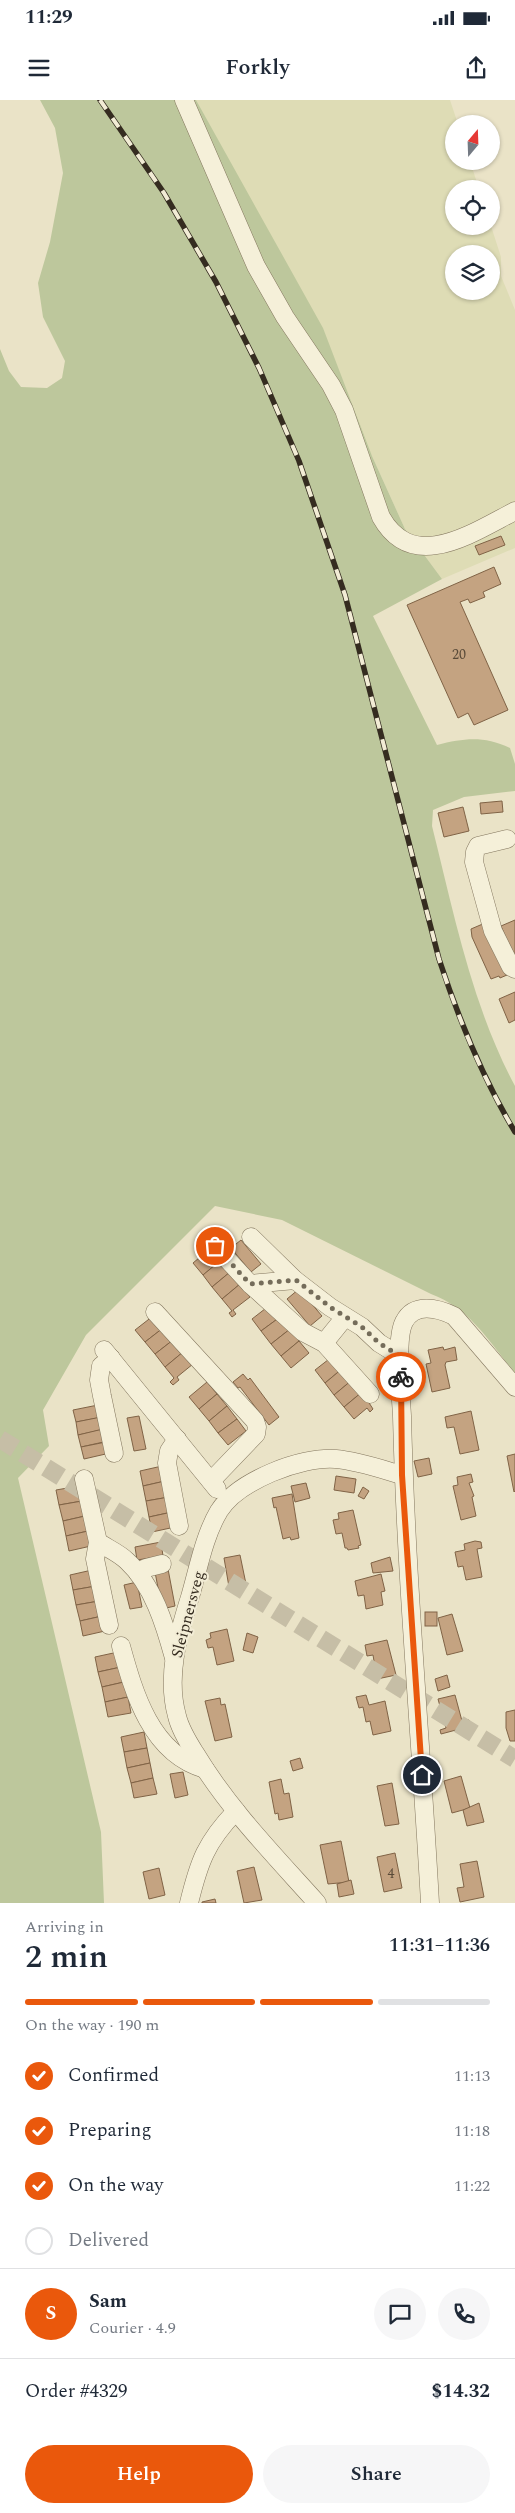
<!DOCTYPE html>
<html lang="en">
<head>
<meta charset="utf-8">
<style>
  :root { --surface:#fff; --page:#f6f6f7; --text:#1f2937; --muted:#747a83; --line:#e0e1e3; --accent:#ea580c }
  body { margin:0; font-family:Spectral,serif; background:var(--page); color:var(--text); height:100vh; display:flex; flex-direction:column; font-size:19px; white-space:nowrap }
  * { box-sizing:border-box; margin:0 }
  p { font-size:16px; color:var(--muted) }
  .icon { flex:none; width:28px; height:28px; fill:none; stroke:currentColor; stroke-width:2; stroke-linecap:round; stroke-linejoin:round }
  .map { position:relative; height:1803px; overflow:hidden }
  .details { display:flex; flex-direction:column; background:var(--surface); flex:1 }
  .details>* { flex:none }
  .needle { width:32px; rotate:19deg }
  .fabs { position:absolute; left:445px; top:15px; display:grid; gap:10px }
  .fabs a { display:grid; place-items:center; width:55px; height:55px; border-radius:50%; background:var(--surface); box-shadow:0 1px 4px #0004; font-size:25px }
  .pin { position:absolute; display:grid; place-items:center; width:42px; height:42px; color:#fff; margin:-21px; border:2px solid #fff; border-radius:50%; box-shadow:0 1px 5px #0007 }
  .courier { position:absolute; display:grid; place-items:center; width:50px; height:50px; margin:-25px; border:4px solid #ea580c; border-radius:50%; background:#fff; color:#222; box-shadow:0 1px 6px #0007 }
  .headline em { font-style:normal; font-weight:600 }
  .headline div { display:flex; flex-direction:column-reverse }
  .headline { display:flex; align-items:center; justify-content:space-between; height:85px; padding:0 25px }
  h1 { font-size:32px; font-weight:600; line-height:38px }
  .bar { display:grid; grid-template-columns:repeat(4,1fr); gap:8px 5px; align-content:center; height:60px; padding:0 25px }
  .bar i { height:6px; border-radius:4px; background:var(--line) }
  .bar .on { background:var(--accent) }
  .bar p { grid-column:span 4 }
  .line { display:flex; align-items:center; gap:12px; padding:0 25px; border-top:1px solid var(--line) }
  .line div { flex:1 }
  .round { display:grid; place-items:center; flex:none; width:52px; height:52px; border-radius:26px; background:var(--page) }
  ol { padding:0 25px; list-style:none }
  li { display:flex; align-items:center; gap:15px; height:55px }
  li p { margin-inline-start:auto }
  li .icon { padding:5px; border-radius:50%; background:var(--accent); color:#fff; stroke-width:4 }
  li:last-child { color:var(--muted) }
  li i { width:28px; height:28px; border:2px solid var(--line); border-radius:50% }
  .action { display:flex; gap:10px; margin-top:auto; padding:10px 25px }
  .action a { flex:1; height:58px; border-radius:30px; background:var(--accent); color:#fff; font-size:20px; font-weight:600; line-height:58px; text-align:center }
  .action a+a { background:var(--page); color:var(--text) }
  .status { display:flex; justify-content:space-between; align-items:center; height:35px; padding:0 25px; background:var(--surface); direction:ltr }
  .status svg { height:14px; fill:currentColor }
  header { display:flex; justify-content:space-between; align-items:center; height:65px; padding:0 25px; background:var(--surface); font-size:22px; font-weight:600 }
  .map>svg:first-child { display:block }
  .farmland { fill:#dedcb5; fill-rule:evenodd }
  .green { fill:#bdc79c }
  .building { fill:#c4a381; stroke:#806346 }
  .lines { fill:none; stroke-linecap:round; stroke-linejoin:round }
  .minor-tunnel { stroke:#c6bea6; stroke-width:18; stroke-dasharray:18 9; stroke-linecap:butt }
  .minor-casing { stroke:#83765e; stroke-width:19 }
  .minor { stroke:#f5f0d9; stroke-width:18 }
  .rail-casing { stroke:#352c20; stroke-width:5.5 }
  .rail { stroke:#f2ecd5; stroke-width:4; stroke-dasharray:11; stroke-linecap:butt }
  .done { stroke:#746c5a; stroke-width:5; stroke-dasharray:0 9 }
  .route { stroke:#ea580c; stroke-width:6 }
  .labels { text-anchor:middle; stroke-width:4; stroke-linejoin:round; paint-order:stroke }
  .number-label { font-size:14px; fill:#594a38 }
  .street-label { font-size:16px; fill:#352c20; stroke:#f2ecd5 }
</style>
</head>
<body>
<div class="status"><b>11:29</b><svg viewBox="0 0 49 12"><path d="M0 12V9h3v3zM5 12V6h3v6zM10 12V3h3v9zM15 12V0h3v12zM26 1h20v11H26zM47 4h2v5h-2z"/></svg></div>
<header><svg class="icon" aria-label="menu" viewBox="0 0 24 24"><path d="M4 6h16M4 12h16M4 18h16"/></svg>Forkly<svg class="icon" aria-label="share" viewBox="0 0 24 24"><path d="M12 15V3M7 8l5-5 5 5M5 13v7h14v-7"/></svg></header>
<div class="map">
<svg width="515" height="1803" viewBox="0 0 515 1803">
  <rect width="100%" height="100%" fill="#eae3c7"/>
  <path class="farmland" d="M196,0H450L458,24H454V61H470L479,89H454V126H491L501,157V176L515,210V448L442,479L405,429L372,356ZM454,154H491V191H454Z"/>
  <path class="green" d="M40,0H196L323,228L372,356L405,429L442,479L373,516L437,645C465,638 484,636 510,648L515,664V691L464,697L433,710L432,726C454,814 472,906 515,986V1273C490,1243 470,1208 431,1194L282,1120L215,1106L86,1235L43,1310L49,1346L18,1378L101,1732L104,1803H0V249L9,271L21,287L47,288L62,278L65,261L43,217L38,183L50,142L63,73L55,28Z"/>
  <g class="building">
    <polygon points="501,436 505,445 479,455 475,446"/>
    <polygon points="494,467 501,484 483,492 485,497 470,503 468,499 460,502 508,610 474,625 468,613 458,618 407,505"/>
    <polygon points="502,701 503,712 481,714 480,703"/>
    <polygon points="463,707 469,731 444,737 438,713"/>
    <polygon points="515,820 515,856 514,857 501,826"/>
    <polygon points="485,823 507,875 500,878 499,876 491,879 472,837 471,829"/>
    <polygon points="515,892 515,920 509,923 499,899"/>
    <polygon points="241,1140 261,1164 251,1172 231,1148"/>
    <polygon points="211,1148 221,1160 203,1175 193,1163"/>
    <polygon points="221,1160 230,1172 212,1187 203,1175"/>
    <polygon points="230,1172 240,1184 222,1199 212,1187"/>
    <polygon points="240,1184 250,1197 233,1210 236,1214 232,1217 229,1213 232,1211 222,1199"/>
    <polygon points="299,1189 322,1216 310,1226 287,1199"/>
    <polygon points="270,1205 280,1217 261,1231 252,1219"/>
    <polygon points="153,1216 163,1228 145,1242 135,1230"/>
    <polygon points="280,1217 290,1229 271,1244 261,1231"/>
    <polygon points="163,1228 173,1240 155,1254 145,1242"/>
    <polygon points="290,1229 299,1241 281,1256 271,1244"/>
    <polygon points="173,1240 183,1252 165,1267 155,1254"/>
    <polygon points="299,1241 309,1253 291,1268 281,1256"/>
    <polygon points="443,1247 444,1250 455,1247 457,1260 446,1262 445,1265 450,1288 432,1292 426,1264 431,1263 428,1250"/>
    <polygon points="183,1252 193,1264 177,1277 179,1280 173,1285 170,1282 174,1278 165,1267"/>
    <polygon points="333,1256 343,1268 325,1283 315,1270"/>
    <polygon points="343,1268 352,1280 334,1295 325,1283"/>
    <polygon points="243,1274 248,1280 250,1278 279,1317 269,1325 240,1287 238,1288 233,1282"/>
    <polygon points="352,1280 362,1292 344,1307 334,1295"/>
    <polygon points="207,1282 217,1294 199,1309 189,1297"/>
    <polygon points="362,1292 373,1309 370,1312 367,1308 354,1319 344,1307"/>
    <polygon points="217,1294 227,1306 209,1321 199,1309"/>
    <polygon points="98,1305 103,1317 76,1322 73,1310"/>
    <polygon points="227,1306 237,1319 218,1333 209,1321"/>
    <polygon points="471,1311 479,1350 460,1354 454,1327 447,1328 445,1317"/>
    <polygon points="139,1316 146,1349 134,1351 127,1318"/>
    <polygon points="101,1317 105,1329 78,1335 76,1322"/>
    <polygon points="237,1319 246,1331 228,1345 218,1333"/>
    <polygon points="103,1329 108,1341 81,1347 78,1335"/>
    <polygon points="106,1342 110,1353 84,1359 81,1347"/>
    <polygon points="515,1354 515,1391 514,1392 507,1356"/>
    <polygon points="429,1358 432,1374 418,1377 414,1361"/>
    <polygon points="162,1366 165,1381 143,1386 140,1371"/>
    <polygon points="471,1374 473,1382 469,1383 474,1396 472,1397 476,1416 461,1420 453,1386 458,1385 457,1377"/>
    <polygon points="336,1376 356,1379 354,1393 334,1390"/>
    <polygon points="165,1381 169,1397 146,1401 143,1386"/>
    <polygon points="306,1383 310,1398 295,1402 291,1386"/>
    <polygon points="79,1386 82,1401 59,1405 56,1390"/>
    <polygon points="363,1387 369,1391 364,1399 358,1396"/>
    <polygon points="292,1394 299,1438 291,1440 290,1437 283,1439 276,1407 274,1408 272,1398"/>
    <polygon points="169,1397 172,1412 149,1417 146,1401"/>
    <polygon points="82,1401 85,1416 63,1421 59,1405"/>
    <polygon points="353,1410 361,1445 358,1446 359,1448 348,1450 347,1448 345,1448 342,1433 336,1434 333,1420 339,1419 338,1413"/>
    <polygon points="172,1412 175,1427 152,1432 149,1417"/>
    <polygon points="85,1416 88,1431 66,1436 63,1421"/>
    <polygon points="88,1431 91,1446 69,1451 66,1436"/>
    <polygon points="475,1441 481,1442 482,1448 477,1449 482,1477 466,1480 463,1466 458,1467 455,1452 465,1450 464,1444"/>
    <polygon points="161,1442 163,1456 137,1460 135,1447"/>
    <polygon points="240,1455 246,1484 229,1487 224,1458"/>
    <polygon points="390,1457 393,1471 373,1473 371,1463"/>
    <polygon points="168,1469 175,1506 162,1509 155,1472"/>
    <polygon points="92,1470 96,1486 73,1490 70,1475"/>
    <polygon points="381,1474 385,1491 381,1492 383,1505 366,1509 364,1495 358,1496 355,1481"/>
    <polygon points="137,1482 142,1507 130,1509 124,1485"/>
    <polygon points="96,1486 99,1501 76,1505 73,1490"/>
    <polygon points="99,1501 102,1516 80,1521 76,1505"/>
    <rect x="425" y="1512" width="12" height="14"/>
    <polygon points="452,1514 463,1551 447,1555 438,1518"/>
    <polygon points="102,1516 105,1531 83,1536 80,1521"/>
    <polygon points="227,1529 234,1561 217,1565 213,1547 208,1548 206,1540 211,1538 210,1533"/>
    <polygon points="247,1533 258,1537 253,1553 243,1550"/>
    <polygon points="387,1540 396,1575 377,1579 373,1555 367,1556 365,1545"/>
    <polygon points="118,1552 121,1567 98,1572 95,1557"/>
    <polygon points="121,1567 124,1582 102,1587 98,1572"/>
    <polygon points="447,1575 450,1587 438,1591 435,1579"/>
    <polygon points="124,1582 128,1597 105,1602 102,1587"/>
    <polygon points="366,1595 369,1605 385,1601 391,1631 373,1635 370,1621 366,1622 363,1607 359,1608 356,1597"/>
    <polygon points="455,1595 462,1621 469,1620 471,1626 441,1634 440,1630 446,1628 438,1599"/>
    <polygon points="128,1597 131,1613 108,1617 105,1602"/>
    <polygon points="220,1598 221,1605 225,1604 232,1637 215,1641 205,1601"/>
    <polygon points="515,1610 515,1641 510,1641 506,1628 506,1612"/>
    <polygon points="144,1632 147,1648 124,1652 121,1637"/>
    <polygon points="147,1648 150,1663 127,1668 124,1652"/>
    <polygon points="300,1658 303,1668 293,1671 290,1661"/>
    <polygon points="150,1663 153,1678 131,1683 127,1668"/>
    <polygon points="183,1672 188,1695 175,1698 170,1674"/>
    <polygon points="461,1676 470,1708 452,1713 444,1681"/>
    <polygon points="153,1678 157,1694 134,1698 131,1683"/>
    <polygon points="281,1679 284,1694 289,1693 293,1717 279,1720 278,1713 275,1714 269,1682"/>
    <polygon points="392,1683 399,1724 385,1726 377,1686"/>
    <polygon points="479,1703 484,1722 467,1726 463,1710"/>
    <polygon points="341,1741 349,1782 328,1784 320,1745"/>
    <polygon points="395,1753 402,1788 384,1792 377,1757"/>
    <polygon points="477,1761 484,1797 460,1802 457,1788 464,1787 460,1764"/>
    <polygon points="254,1767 262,1800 244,1803 237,1771"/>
    <polygon points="159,1768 165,1795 149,1799 143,1772"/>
    <polygon points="351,1780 354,1794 339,1797 337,1784"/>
    <polygon points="215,1799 216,1803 202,1803 202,1802"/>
  </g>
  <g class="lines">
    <polyline class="minor-tunnel" points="0,1339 515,1659"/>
    <defs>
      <g id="minor">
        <path d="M184,0L256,166L285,217L331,285L344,310L381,417C413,474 472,433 515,411"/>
        <polyline points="507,739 478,746 475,752 474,762 493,831 511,867 515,869"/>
        <polyline points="251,1137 295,1180 330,1207 362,1227 379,1243 400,1256"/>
        <polyline points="215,1146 250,1184 303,1232 324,1243 370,1294"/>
        <polyline points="250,1184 295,1180"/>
        <polyline points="155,1212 255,1321 257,1327 256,1334 211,1381"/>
        <polyline points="324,1243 345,1217"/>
        <polyline points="104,1250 217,1389"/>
        <polyline points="111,1258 101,1266 99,1280 102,1296 114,1353"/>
        <polyline points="177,1339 169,1351 167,1363 179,1426"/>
        <polyline points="84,1379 98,1442 95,1459 109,1525"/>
        <path d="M98,1442C107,1448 119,1453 127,1461C153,1485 165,1525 174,1558"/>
        <polyline points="138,1473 146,1468 162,1464"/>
        <path d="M121,1546C134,1593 151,1654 205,1669"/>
        <path d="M189,1803C199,1762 206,1742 236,1711"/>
        <path d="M317,1803C274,1755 228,1708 195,1653C188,1642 180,1629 177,1616C166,1577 178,1535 190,1497C198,1470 204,1436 219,1411C238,1381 301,1356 336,1359C358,1361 381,1369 402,1375"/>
        <path d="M430,1803C421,1641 406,1479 402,1316C401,1296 395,1239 404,1222C414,1202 438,1208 454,1216L515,1287"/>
      </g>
    </defs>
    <use href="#minor" class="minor-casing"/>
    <use href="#minor" class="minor"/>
    <defs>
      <path id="rail" d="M100,0L164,93L216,182L259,268L299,361L345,495L439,859C459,920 482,977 515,1032"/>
    </defs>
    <use href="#rail" class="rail-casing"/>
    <use href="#rail" class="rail"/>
  </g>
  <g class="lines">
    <polyline class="done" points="215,1146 250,1184 296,1180 330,1207 362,1227 379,1243 400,1256 401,1277"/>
    <polyline class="route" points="401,1277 402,1375 422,1675"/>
  </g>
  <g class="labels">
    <g class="number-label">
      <text x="459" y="559">20</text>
      <text x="391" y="1778">4</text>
    </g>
    <g class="street-label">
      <text transform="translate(187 1514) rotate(-75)" y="6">Sleipnersveg</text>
    </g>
  </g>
</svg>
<div class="fabs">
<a><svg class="needle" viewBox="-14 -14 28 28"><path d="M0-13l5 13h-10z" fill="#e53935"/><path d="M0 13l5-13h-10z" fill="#747a83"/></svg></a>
<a><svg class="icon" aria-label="locate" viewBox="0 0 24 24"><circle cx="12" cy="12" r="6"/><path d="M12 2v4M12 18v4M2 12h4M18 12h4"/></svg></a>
<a><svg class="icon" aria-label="layers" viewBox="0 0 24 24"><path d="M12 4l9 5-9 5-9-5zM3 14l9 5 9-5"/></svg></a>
</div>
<div class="pin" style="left:215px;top:1146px;background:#ea580c"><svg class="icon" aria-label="bag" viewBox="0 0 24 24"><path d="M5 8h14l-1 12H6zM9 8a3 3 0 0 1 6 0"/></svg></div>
<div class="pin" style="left:422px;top:1675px;background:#1f2937"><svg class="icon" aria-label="home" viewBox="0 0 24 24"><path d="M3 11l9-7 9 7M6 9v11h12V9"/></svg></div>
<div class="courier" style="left:401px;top:1277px"><svg class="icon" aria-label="bike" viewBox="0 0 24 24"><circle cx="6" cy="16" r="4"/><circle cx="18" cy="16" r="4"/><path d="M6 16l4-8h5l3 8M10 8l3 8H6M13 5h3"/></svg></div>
</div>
<section class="details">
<div class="headline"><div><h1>2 min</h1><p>Arriving in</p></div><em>11:31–11:36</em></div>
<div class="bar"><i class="on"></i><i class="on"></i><i class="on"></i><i></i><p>On the way · 190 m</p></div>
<ol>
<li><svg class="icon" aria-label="check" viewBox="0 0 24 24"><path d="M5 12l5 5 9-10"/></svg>Confirmed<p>11:13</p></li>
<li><svg class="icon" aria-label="check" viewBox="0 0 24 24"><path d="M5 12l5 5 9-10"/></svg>Preparing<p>11:18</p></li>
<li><svg class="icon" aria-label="check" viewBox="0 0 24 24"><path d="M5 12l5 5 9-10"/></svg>On the way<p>11:22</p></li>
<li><i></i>Delivered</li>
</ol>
<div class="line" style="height:90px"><b class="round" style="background:var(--accent);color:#fff">S</b><div><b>Sam</b><p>Courier · 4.9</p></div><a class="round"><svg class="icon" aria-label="chat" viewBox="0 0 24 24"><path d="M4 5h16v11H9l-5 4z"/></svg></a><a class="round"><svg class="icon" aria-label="phone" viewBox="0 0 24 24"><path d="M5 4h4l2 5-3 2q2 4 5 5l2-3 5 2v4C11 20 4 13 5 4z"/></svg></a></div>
<div class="line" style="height:65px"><div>Order #4329</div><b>$14.32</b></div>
<div class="action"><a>Help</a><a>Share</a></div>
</section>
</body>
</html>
